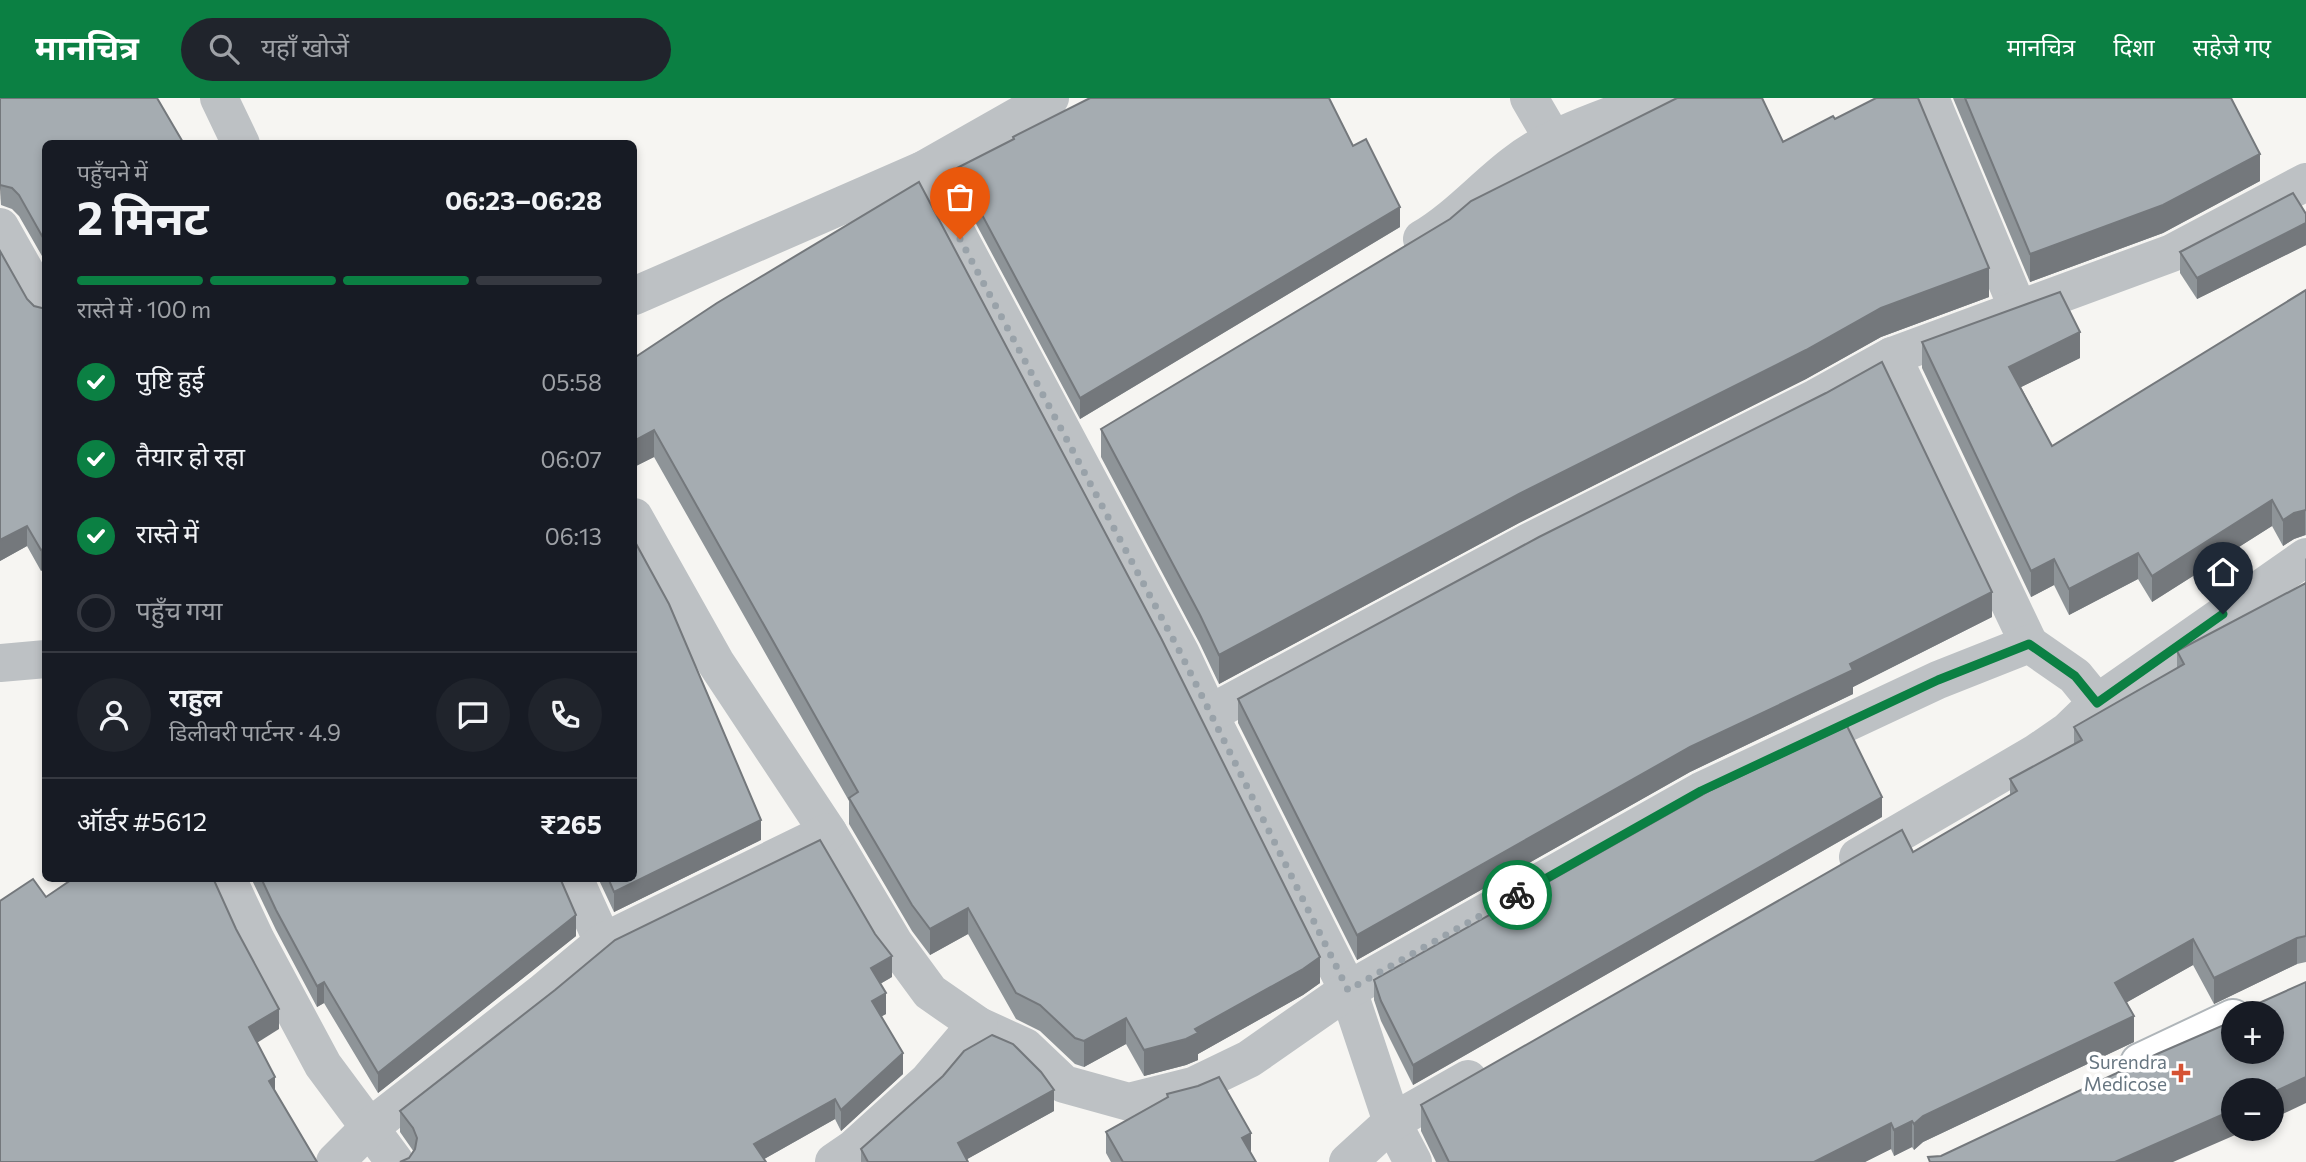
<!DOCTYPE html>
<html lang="hi">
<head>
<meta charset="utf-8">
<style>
  :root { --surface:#171b24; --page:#20242c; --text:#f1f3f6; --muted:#9ea1a6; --line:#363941; --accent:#0b8043 }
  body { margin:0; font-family:Commissioner,"Noto Sans Devanagari",sans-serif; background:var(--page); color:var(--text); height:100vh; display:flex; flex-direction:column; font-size:26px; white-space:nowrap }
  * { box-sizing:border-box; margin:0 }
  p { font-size:23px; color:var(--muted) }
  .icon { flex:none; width:38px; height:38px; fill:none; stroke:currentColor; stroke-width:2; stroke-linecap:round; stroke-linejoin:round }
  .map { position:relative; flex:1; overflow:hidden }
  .drawer { position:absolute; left:42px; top:42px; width:595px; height:742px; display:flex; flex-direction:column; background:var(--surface); border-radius:10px; box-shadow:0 4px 10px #0003 }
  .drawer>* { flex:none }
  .tools { position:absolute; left:2221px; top:903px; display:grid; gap:14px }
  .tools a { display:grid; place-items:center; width:63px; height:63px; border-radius:50%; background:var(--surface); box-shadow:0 4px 10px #0003; font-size:35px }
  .pin { position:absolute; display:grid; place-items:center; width:60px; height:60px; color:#fff; margin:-72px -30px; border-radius:50% 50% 50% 0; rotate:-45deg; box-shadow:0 0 7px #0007 }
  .pin .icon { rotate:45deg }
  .courier { position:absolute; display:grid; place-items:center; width:70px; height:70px; margin:-35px; border:5px solid #0b8043; border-radius:50%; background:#fff; color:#222; box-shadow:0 2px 9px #0007 }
  .summary em { font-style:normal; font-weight:700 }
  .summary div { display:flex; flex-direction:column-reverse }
  .summary { display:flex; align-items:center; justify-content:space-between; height:119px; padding:0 35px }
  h1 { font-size:46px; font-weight:700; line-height:52px }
  .bar { display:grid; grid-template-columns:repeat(4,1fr); gap:10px 7px; align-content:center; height:84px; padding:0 35px }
  .bar i { height:9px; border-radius:5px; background:var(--line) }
  .bar .on { background:var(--accent) }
  .bar p { grid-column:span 4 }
  .line { display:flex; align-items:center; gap:18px; padding:0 35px; border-top:2px solid var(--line) }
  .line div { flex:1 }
  .round { display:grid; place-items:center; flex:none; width:74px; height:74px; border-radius:37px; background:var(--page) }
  ol { padding:0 35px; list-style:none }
  li { display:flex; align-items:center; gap:21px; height:77px }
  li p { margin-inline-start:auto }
  li .icon { padding:7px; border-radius:50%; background:var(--accent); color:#fff; stroke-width:4 }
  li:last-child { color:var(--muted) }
  li i { width:38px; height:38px; border:4px solid var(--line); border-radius:50% }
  header { display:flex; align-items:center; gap:42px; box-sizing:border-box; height:98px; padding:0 35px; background:var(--accent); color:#fff }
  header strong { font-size:33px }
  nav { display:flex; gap:38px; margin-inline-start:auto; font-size:24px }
  .search { width:490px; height:63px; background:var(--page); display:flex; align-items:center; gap:18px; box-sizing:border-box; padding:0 24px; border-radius:38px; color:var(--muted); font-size:26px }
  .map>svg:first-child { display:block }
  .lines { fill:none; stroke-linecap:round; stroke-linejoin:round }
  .secondary-casing { stroke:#afb5b9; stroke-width:42 }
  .street { stroke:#bdc1c4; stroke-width:38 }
  .secondary { stroke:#fff; stroke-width:38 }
  .wall { fill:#8e9498 }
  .shaded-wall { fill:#74787c }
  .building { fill:#a5acb1; stroke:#74787c; stroke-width:2 }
  .done { stroke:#99a2a9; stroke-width:7; stroke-dasharray:0 12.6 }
  .route { stroke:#0b8043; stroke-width:9 }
  .poi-dot { fill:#d55233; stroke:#fff; stroke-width:2.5 }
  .labels { text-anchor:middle; stroke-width:7; stroke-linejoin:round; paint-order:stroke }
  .poi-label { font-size:19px; fill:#677681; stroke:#fff; text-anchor:end }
</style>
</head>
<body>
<header>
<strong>मानचित्र</strong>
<div class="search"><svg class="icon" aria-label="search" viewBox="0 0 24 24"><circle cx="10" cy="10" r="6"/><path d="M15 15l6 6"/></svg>यहाँ खोजें</div>
<nav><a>मानचित्र</a><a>दिशा</a><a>सहेजे गए</a></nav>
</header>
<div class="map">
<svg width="2306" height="1064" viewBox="0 0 2306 1064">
  <rect width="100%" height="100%" fill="#f6f5f2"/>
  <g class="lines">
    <defs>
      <polyline id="secondary" points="2140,965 2233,921"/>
    </defs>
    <use href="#secondary" class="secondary-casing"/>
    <g class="street">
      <polyline points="219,0 241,46"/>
      <polyline points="1529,0 1553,41"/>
      <polyline points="1930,0 2018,211"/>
      <polyline points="923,72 1181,556 1209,616 1348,892 1392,1024 1413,1064"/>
      <polyline points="0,129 46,210"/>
      <path d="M1422,141C1456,121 1482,91 1513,67C1555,34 1609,19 1658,0"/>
      <polyline points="634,198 923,72 1050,0"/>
      <polyline points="1892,258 2029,546"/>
      <polyline points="634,419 716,565 828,734 894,845 930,894 979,928 1025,949 1064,986 1129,1004 1193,988 1249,961 1348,892 1701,693 1938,582 2029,546 2075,578 2097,605"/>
      <polyline points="0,565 46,561"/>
      <polyline points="1209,616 1529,444 1816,300 1892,258 2172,155 2306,84"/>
      <polyline points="1858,759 2036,655 2068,633 2097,605 2306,459"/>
      <polyline points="227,780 256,842 323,967 395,1064"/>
      <polyline points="574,780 603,844"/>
      <polyline points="335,1064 369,1030 542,895 603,844 828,734"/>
      <polyline points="834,1064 853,1051 928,983 962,943 979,928"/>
      <polyline points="1348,1064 1392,1024 1468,981"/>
    </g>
    <use href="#secondary" class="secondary"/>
  </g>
  <g class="wall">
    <polygon points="0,0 46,46 46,165 19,118 12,111 1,107"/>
    <polygon points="1953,0 2231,0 2260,83 2163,135 2030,184"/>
    <polygon points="1835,21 1989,199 1881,239 1806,281 1519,425 1219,586 1200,546 1101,359 1101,331"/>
    <polygon points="1013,39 1353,48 1400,129 1080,321 957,90 957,70 1013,42"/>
    <polygon points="2306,116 2306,147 2197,201 2180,175 2180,154"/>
    <polygon points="0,153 27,201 34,208 46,211 41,473 27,448 0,463"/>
    <polygon points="2306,192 2306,437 2294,441 2283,448 2272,428 2152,504 2138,481 2069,517 2054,487 2031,499 1922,270 1922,244 2080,260 2021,289 2052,348"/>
    <polygon points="634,260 1320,885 1303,897 1198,956 1198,962 1186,967 1144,978 1126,946 1084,969 1075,966 1040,933 1016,921 968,836 930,857 912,833 849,726 849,703 654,359 634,369"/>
    <polygon points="2306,460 2306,864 2297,866 2214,906 2193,867 2127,904 2134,944 1923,1044 1914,1052 1912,1049 1894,1058 1891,1051 1865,1064 1436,1064 1421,1033 1421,1007 1913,754 2010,697 2010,681 2074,646 2074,629 2177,570 2177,553 2305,486 2305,461"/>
    <polygon points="1992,519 1853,589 1853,596 1690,674 1357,862 1238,625 1238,601"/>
    <polygon points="1882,719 1413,987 1381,923 1374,902 1374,882"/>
    <polygon points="761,742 614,814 598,780 634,780"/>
    <polygon points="251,780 560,780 576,838 378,995 324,905 317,909 276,832"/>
    <polygon points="892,879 880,886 886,916 881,918 903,976 841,1033 835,1021 764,1061 409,1060 414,1054 400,1034 400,1013"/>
    <polygon points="1167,996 1251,1055 1256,1064 1111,1064 1106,1055 1106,1034 1167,1000"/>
    <polygon points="1054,1013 967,1061 968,1064 861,1064 861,1051"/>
  </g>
  <g class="shaded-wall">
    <polygon points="2260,56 2260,83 2163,135 2030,184 2030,156"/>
    <polygon points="0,87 1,87 0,107"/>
    <polygon points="1400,109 1400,129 1080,321 1080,300"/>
    <polygon points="2306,125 2306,147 2197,201 2197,180"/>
    <polygon points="1989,170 1989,199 1881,239 1806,281 1519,425 1219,586 1219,557 1519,396 1881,210"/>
    <polygon points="2080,234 2080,260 2009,295 2009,269"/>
    <polygon points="654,332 654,359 634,369 634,343"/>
    <polygon points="2272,402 2272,428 2152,504 2152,478"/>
    <polygon points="2305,411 2305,437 2294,441 2283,448 2283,422 2294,415"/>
    <polygon points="27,428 27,448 0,463 0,442"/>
    <polygon points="46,450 46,470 41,473 41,452"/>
    <polygon points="2138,455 2138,481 2069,517 2069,491"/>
    <polygon points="2054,461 2054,487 2031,499 2031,473"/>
    <polygon points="1992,494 1992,519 1853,589 1853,596 1690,674 1357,862 1357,837 1690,649 1850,566"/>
    <polygon points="1882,699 1882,719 1413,987 1413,967"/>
    <polygon points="761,722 761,742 614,814 614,794"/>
    <polygon points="968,810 968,836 930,857 930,831"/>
    <polygon points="576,817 576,838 378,995 378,975"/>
    <polygon points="2297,840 2297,866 2214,906 2214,880"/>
    <polygon points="2193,841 2193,867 2115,911 2115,885"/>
    <polygon points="892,858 892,879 871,891 871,870"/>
    <polygon points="1320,859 1320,885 1303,897 1198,956 1198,962 1186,967 1144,978 1144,952 1195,931"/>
    <polygon points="324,884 324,905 317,909 317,888"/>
    <polygon points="886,895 886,916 872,924 872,903"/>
    <polygon points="279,911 279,931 249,950 249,929"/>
    <polygon points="2134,918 2134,944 1923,1044 1914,1052 1914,1026 1923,1018"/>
    <polygon points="1126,920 1126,946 1084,969 1084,943"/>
    <polygon points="903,955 903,976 841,1033 841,1012"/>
    <polygon points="275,979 275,1000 269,983"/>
    <polygon points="2306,979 2306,1005 2272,1021 2272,995"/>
    <polygon points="1054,992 1054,1013 962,1064 958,1045"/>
    <polygon points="835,1001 835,1021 759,1064 754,1046"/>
    <polygon points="2233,1012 2233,1031 2249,1031 2173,1064 2115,1064"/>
    <polygon points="1912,1023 1912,1049 1894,1058 1894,1032"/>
    <polygon points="1891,1025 1891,1051 1865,1064 1814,1064"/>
    <polygon points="1251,1035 1251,1056 1242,1040"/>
  </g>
  <g class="building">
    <polygon points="0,0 157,0 184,46 46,46 46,145 19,97 12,90 0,87"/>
    <polygon points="1090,0 1329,0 1353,48 1366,41 1400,109 1080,300 957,70 1014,41 1013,39"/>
    <polygon points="1677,0 1762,0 1783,44 1833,18 1835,21 1876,0 1918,0 1989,170 1881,210 1806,252 1519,396 1219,557 1200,517 1101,331 1450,121 1471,103"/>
    <polygon points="1965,0 2231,0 2260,56 2163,107 2030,156"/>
    <polygon points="919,84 1161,540 1320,859 1303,871 1195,931 1198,935 1186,941 1144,952 1126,920 1084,943 1075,940 1040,907 1016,895 968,810 930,831 912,807 849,700 858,694 654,332 634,343 634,260 717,205"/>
    <polygon points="2293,95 2306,116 2306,125 2197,180 2180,154"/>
    <polygon points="0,153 27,201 34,208 46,211 46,450 41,452 27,428 0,442"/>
    <polygon points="2306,192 2306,412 2294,415 2283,422 2272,402 2152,478 2138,455 2069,491 2054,461 2031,473 1922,244 2060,194 2080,234 2009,269 2052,348"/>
    <polygon points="1882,264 1992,494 1850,566 1853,572 1690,649 1357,837 1238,601 1539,439 1826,295"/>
    <polygon points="634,442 669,506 761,722 614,794 608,780 634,780"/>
    <polygon points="2306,485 2306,838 2297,840 2214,880 2193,841 2115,885 2134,918 1923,1018 1914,1026 1912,1023 1894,1032 1891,1025 1814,1064 1449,1064 1421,1007 1902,732 1913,754 2017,693 2010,681 2082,642 2074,629 2184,566 2177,553"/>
    <polygon points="1847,628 1882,699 1413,967 1381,903 1374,882 1711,692"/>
    <polygon points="820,742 875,836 892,858 871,870 886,895 872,903 903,955 841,1012 835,1001 754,1046 766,1064 400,1064 409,1060 415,1051 417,1040 413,1030 400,1013 555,892 615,842"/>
    <polygon points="74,780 213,780 236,831 279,911 249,929 275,979 269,983 317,1064 0,1064 0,803 33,781 46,799"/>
    <polygon points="261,780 560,780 576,817 378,975 324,884 317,888 276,812"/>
    <polygon points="2306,884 2306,979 2272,995 2272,992 2233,992 2233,1012 2115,1064 1930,1064 1928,1059 1941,1058 2157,956 2233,923 2233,954 2272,954 2272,915 2240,915 2248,910"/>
    <polygon points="992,937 1013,946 1041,974 1054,992 958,1045 968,1064 868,1064 861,1051 943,978 964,953"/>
    <polygon points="1219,979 1251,1035 1242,1040 1256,1064 1123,1064 1106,1034 1168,999 1167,996 1198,988"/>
  </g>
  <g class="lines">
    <polyline class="done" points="960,141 1181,556 1348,892 1517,797"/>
    <polyline class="route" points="1517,797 1701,693 1938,582 2029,546 2075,578 2097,605 2223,516"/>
  </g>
  <path class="poi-dot" d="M2177.5 964.5h7v7h7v7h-7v7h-7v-7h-7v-7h7z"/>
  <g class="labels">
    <g class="poi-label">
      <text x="2167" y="971">Surendra<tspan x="2167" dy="22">Medicose</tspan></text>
    </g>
  </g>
</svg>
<div class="tools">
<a>+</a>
<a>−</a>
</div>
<div class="pin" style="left:960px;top:141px;background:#ea580c"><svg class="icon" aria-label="bag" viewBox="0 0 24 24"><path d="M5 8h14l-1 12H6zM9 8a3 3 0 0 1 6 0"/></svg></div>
<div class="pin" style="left:2223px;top:516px;background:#1f2937"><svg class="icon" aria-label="home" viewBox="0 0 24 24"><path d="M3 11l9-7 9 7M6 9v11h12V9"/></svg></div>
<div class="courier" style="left:1517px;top:797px"><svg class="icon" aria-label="bike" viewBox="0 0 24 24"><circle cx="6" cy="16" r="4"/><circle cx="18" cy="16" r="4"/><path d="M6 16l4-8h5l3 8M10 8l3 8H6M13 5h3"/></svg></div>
<section class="drawer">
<div class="summary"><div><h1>2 मिनट</h1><p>पहुँचने में</p></div><em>06:23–06:28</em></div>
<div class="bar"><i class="on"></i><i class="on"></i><i class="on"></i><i></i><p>रास्ते में · 100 m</p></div>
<ol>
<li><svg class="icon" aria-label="check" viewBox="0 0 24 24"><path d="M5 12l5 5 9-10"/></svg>पुष्टि हुई<p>05:58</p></li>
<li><svg class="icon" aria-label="check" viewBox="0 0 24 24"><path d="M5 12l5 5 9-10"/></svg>तैयार हो रहा<p>06:07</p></li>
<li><svg class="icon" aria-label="check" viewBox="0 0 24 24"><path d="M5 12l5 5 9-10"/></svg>रास्ते में<p>06:13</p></li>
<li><i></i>पहुँच गया</li>
</ol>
<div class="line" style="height:126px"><a class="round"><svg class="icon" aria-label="person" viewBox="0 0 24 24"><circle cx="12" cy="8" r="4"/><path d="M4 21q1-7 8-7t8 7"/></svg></a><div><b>राहुल</b><p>डिलीवरी पार्टनर · 4.9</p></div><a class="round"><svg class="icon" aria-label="chat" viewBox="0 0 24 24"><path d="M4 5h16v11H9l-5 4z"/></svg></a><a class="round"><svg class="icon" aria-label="phone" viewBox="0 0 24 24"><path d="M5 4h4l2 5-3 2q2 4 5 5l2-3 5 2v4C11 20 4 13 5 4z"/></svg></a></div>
<div class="line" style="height:91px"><div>ऑर्डर #5612</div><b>₹265</b></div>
</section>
</div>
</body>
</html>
